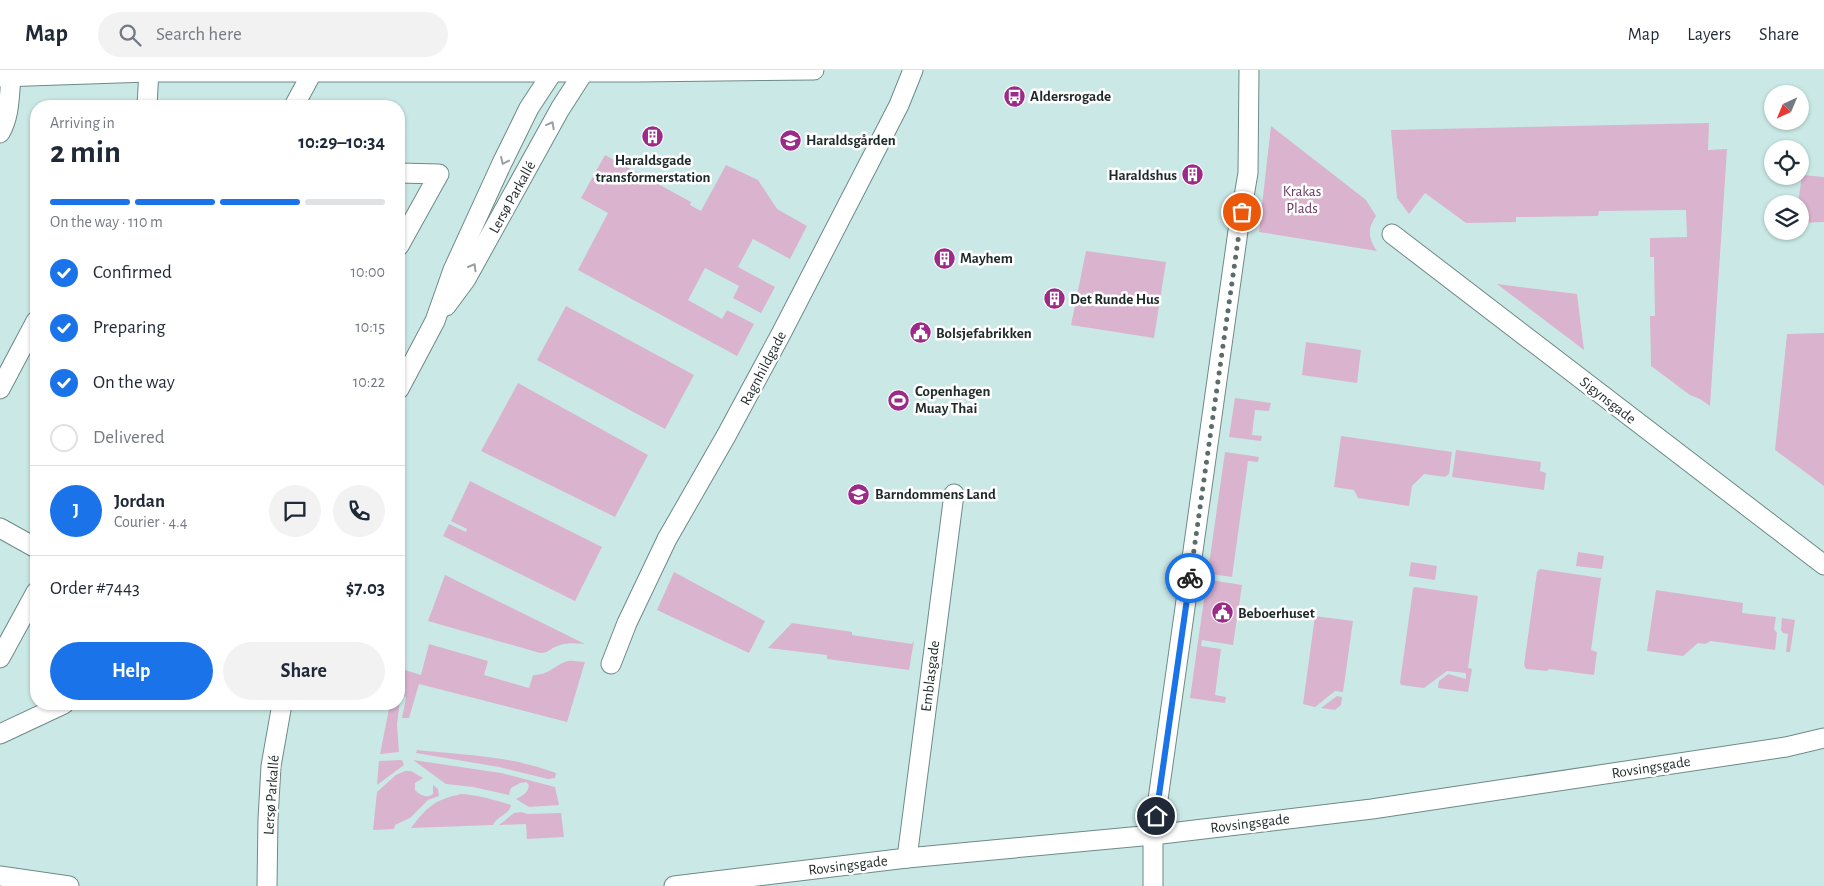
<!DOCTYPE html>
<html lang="en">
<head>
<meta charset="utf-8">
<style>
  :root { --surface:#fff; --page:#f2f2f3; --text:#1f2937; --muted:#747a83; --line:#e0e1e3; --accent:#1a73e8 }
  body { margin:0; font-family:"Alegreya Sans",sans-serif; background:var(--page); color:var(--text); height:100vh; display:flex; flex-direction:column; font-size:19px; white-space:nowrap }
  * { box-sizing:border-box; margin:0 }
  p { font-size:16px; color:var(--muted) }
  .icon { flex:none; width:28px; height:28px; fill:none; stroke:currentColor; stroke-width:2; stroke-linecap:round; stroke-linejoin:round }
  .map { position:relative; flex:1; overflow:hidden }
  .panel { position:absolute; left:30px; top:30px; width:375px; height:610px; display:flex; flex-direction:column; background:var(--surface); border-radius:20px; box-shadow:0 1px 4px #0004 }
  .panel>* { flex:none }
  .needle { width:32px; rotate:224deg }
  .buttons { position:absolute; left:1764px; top:15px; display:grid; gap:10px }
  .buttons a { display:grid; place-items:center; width:45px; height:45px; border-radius:50%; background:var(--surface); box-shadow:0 1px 4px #0004; font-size:25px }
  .pin { position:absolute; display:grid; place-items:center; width:42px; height:42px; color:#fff; margin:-21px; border:2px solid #fff; border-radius:50%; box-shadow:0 1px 5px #0007 }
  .courier { position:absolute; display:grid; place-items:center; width:50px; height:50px; margin:-25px; border:4px solid #1a73e8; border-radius:50%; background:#fff; color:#222; box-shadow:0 1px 6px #0007 }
  .summary em { font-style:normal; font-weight:600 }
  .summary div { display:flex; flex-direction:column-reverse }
  .summary { display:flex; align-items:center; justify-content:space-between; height:85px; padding:0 20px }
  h1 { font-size:32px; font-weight:600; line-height:38px }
  .bar { display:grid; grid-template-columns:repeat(4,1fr); gap:8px 5px; align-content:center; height:60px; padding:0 20px }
  .bar i { height:6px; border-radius:4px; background:var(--line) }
  .bar .on { background:var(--accent) }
  .bar p { grid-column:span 4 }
  .line { display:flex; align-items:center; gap:12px; padding:0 20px; border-top:1px solid var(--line) }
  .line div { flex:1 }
  .round { display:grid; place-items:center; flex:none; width:52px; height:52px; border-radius:26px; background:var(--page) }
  ol { padding:0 20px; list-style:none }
  li { display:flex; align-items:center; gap:15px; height:55px }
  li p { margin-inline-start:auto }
  li .icon { padding:5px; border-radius:50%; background:var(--accent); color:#fff; stroke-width:4 }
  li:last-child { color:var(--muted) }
  li i { width:28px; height:28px; border:2px solid var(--line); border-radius:50% }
  .button { display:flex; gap:10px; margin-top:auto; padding:10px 20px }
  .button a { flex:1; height:58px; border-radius:30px; background:var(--accent); color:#fff; font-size:20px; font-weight:600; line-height:58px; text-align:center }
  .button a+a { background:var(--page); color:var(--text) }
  header { display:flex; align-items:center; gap:30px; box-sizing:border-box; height:70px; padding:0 25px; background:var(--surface); border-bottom:1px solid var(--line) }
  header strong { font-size:24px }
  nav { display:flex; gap:28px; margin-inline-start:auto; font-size:18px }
  .search { width:350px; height:45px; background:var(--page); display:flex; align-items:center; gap:12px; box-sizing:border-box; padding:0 18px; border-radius:28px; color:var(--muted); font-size:19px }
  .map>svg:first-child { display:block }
  .green { fill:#dab3cf }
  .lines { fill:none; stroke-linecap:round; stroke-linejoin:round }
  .minor-casing { stroke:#6d8a88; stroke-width:21 }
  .minor { stroke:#fff; stroke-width:19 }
  .oneway { stroke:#9a9f9f }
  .done { stroke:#5a6d6b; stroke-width:5; stroke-dasharray:0 9 }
  .route { stroke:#1a73e8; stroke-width:6 }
  .labels { text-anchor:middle; stroke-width:5; stroke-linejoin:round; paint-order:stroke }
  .poi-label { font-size:15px; font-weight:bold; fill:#1e2a29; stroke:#fff; text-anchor:start }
  .park-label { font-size:15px; fill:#6b3760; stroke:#fff }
  .street-label { font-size:15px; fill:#1e2a29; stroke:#fff }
</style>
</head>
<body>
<header>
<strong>Map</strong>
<div class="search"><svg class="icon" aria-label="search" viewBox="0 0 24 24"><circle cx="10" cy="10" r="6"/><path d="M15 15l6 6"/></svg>Search here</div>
<nav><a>Map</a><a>Layers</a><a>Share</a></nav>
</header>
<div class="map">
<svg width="1824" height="816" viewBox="0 0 1824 816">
  <rect width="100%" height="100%" fill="#cae9e6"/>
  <g class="green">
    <polygon points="1709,53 1708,80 1727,79 1710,336 1700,329 1690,325 1651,296 1650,246 1655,246 1654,187 1650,187 1650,168 1687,167 1686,140 1599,141 1598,146 1516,147 1516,152 1466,153 1425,123 1409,144 1397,128 1391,60"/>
    <path d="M1271,56L1366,130L1376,146C1367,159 1368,168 1377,181L1259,162Z"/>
    <polygon points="605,85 691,132 690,135 701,141 726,95 758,110 777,139 807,156 790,189 753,169 738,197 775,217 761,243 733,228 739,216 705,198 688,230 722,249 727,240 754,254 737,286 578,200 608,143 581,128"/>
    <polygon points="1802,105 1824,107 1824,152 1800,153 1800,134 1798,134"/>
    <polygon points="1086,181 1166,192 1154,268 1071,255"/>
    <polygon points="1497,214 1577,224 1584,280"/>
    <polygon points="566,236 694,305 665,359 537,290"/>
    <polygon points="1824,263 1824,416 1775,380 1787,264"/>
    <polygon points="1306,272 1361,280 1357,313 1302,305"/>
    <polygon points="518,313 648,385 615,447 481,381"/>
    <polygon points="1235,328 1271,333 1269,341 1255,340 1252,365 1262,366 1261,371 1229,367"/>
    <polygon points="1341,366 1452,382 1449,404 1445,407 1424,404 1412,416 1409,436 1358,428 1354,420 1334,417"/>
    <polygon points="1456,380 1541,392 1540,401 1546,403 1544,420 1452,407"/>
    <polygon points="1225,382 1259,387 1258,392 1248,391 1232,507 1211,504 1210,510 1242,515 1233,575 1202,570 1201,576 1221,579 1215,625 1226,627 1225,633 1190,628"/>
    <polygon points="470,411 602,477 575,531 443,466 449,454 466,462 467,459 451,451"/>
    <polygon points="1578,482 1604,486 1602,499 1576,496"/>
    <polygon points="1411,492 1437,496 1435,510 1409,506"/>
    <polygon points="1540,499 1601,508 1591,580 1597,582 1594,605 1549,599 1547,601 1526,599 1524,595 1537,502"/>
    <polygon points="674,502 765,551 749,583 657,540"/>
    <path d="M445,505L585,574C574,573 565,572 555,577C549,580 547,583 540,583L428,551Z"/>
    <polygon points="1415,517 1478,526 1468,598 1472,599 1468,622 1438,618 1439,611 1448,604 1466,609 1466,603 1447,601 1424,618 1401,615 1400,612 1413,519"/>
    <polygon points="1656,520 1743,533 1742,543 1776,547 1774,559 1777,563 1775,580 1711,571 1705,574 1698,573 1683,586 1647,581"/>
    <polygon points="1315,546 1353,551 1343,622 1335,621 1315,637 1303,634"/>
    <polygon points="1782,548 1795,550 1790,582 1786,582 1788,564 1783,563 1781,560"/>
    <polygon points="792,553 852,562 852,565 912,574 914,571 909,600 827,589 827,585 768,578"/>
    <path d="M429,574L488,591L484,605L529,618L533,605C550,605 554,595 568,591C574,590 580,592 585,592L567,652L419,614L409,648H402L406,628L399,620L405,600L421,605Z"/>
    <polygon points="1337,626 1342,627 1341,635 1335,640 1321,638"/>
    <polygon points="399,627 400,631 397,654 399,682 380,684 390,634 399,634"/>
    <path d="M417,680C465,685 511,686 556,703L555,708L548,709L499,697L416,683Z"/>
    <polygon points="402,690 404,695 377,715 379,691"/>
    <path d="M413,690L501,703L555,717L559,735L529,737L516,729C522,726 528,723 529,715L526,712L520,713L511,718L509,725L473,717L446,714Z"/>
    <path d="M405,701H411L423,708L415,713V720C420,725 427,729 433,724V715L438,719L439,726L428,730L410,748L395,755L394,759L373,760L377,722L396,705Z"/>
    <path d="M461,724C478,725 495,730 511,735C509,745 497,746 493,755L411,758C427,737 434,730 461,724Z"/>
    <polygon points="521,742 528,744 561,743 564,767 527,769 526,754 499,755 514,743"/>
  </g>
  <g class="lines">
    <defs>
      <g id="minor">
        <polyline points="0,7 148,2 638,2 814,0"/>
        <polyline points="147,36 149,0"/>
        <polyline points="294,36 313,1"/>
        <path d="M0,63C10,45 9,27 11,7"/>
        <polyline points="399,103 439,104 399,176"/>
        <polyline points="1392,164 1824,495"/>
        <polyline points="446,236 466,209 560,39 585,0"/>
        <polyline points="0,319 36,251"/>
        <polyline points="399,319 435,251 453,200 502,93 529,38 554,0"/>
        <polyline points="0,458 36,478"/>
        <polyline points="0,588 36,522"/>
        <polyline points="611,594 627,553 667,469 726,366 782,262 899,35 913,0"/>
        <polyline points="0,664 64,634"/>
        <polyline points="907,788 954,424"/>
        <polyline points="0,806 69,816"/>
        <polyline points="267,816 268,749 271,696 282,634"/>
        <polyline points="674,816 907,788 1153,765 1372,739 1786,677 1824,668"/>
        <polyline points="1153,816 1153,765 1238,161 1248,103 1249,0"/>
      </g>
    </defs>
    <use href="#minor" class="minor-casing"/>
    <use href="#minor" class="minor"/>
  </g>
  <defs><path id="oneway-chevron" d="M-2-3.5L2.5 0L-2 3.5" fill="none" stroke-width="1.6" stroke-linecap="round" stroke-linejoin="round" transform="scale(1.25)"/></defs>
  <g class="oneway">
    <use href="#oneway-chevron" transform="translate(551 55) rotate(-62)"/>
    <use href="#oneway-chevron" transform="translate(504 91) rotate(115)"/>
    <use href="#oneway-chevron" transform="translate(473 197) rotate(-60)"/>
  </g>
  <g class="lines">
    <polyline class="done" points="1190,508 1242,142"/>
    <polyline class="route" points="1156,746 1190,508"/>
  </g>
  <defs>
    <symbol id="bus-disc" viewBox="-11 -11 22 22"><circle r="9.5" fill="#9b2a88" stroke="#fff"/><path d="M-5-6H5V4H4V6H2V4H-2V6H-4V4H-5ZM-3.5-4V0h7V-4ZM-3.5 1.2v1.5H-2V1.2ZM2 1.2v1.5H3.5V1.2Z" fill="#fff"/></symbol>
    <symbol id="building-disc" viewBox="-11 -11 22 22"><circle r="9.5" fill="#9b2a88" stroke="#fff"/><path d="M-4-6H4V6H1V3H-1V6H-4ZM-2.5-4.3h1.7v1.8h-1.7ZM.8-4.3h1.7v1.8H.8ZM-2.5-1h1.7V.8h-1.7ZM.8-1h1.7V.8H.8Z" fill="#fff"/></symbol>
    <symbol id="school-disc" viewBox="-11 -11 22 22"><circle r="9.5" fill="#9b2a88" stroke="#fff"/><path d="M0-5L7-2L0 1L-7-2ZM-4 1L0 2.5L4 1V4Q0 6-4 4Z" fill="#fff"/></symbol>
    <symbol id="civic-disc" viewBox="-11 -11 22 22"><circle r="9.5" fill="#9b2a88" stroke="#fff"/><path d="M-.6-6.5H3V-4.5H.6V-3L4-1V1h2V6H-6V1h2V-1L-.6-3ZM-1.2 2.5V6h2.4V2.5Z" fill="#fff"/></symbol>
    <symbol id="stadium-disc" viewBox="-11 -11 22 22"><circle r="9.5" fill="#9b2a88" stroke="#fff"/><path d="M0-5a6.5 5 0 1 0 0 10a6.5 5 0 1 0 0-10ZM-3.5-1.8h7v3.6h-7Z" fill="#fff"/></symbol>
  </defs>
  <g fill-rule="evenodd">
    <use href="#bus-disc" x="1002" y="14" width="25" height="25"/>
    <use href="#building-disc" x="640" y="54" width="25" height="25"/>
    <use href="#school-disc" x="778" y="58" width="25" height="25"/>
    <use href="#building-disc" x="1180" y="92" width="25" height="25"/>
    <use href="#building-disc" x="932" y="176" width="25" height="25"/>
    <use href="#building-disc" x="1042" y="216" width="25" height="25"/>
    <use href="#civic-disc" x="908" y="250" width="25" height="25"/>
    <use href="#stadium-disc" x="886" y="318" width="25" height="25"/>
    <use href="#school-disc" x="846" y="412" width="25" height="25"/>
    <use href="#civic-disc" x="1210" y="530" width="25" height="25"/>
  </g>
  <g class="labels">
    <g class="poi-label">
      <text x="1030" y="31">Aldersrogade</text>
      <text x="806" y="75">Haraldsgården</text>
      <text x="653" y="95" text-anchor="middle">Haraldsgade<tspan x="653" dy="17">transformerstation</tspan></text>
      <text x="1177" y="110" text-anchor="end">Haraldshus</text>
      <text x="960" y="193">Mayhem</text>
      <text x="1070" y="234">Det Runde Hus</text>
      <text x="936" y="268">Bolsjefabrikken</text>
      <text x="915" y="326">Copenhagen<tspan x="915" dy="17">Muay Thai</tspan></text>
      <text x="875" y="429">Barndommens Land</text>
      <text x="1238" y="548">Beboerhuset</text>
    </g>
    <g class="park-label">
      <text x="1302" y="126">Krakas<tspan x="1302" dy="17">Plads</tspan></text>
    </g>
    <g class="street-label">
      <text transform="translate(512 127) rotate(-61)" y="5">Lersø Parkallé</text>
      <text transform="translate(763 298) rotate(-62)" y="5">Ragnhildgade</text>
      <text transform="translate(1608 330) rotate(38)" y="5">Sigynsgade</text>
      <text transform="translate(930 606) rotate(-83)" y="5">Emblasgade</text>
      <text transform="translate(1651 697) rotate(-9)" y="5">Rovsingsgade</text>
      <text transform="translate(271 725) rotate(-86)" y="5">Lersø Parkallé</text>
      <text transform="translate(1250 753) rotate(-7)" y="5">Rovsingsgade</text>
      <text transform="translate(848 795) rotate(-7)" y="5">Rovsingsgade</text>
    </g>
  </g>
</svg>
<div class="buttons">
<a><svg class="needle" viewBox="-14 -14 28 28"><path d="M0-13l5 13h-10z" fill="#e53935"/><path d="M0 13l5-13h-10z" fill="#747a83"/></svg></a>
<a><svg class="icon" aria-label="locate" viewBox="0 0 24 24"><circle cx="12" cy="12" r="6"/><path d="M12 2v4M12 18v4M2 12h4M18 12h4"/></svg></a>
<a><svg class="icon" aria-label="layers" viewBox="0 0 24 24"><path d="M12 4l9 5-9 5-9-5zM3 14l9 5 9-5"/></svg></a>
</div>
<div class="pin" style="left:1242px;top:142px;background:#ea580c"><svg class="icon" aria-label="bag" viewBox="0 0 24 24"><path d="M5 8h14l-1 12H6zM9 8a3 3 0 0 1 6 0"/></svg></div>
<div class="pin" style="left:1156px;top:746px;background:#1f2937"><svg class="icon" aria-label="home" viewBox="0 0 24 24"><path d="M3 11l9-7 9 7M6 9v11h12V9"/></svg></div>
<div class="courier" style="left:1190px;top:508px"><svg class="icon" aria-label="bike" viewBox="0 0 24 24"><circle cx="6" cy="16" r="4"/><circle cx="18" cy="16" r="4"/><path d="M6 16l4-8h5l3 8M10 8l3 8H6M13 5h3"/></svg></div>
<section class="panel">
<div class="summary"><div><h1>2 min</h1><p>Arriving in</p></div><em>10:29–10:34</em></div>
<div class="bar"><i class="on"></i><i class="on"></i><i class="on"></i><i></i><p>On the way · 110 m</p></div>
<ol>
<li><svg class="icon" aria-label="check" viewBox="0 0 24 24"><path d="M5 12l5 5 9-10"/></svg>Confirmed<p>10:00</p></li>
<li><svg class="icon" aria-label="check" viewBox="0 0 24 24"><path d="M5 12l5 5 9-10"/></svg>Preparing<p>10:15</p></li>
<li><svg class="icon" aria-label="check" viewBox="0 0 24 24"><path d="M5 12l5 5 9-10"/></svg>On the way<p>10:22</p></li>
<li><i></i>Delivered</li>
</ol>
<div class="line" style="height:90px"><b class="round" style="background:var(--accent);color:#fff">J</b><div><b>Jordan</b><p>Courier · 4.4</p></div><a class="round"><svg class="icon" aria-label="chat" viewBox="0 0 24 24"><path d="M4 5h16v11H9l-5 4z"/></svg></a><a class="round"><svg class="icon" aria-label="phone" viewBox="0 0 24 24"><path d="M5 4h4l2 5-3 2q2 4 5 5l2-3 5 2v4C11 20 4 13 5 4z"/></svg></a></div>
<div class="line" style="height:65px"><div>Order #7443</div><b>$7.03</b></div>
<div class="button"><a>Help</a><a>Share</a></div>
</section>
</div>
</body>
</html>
